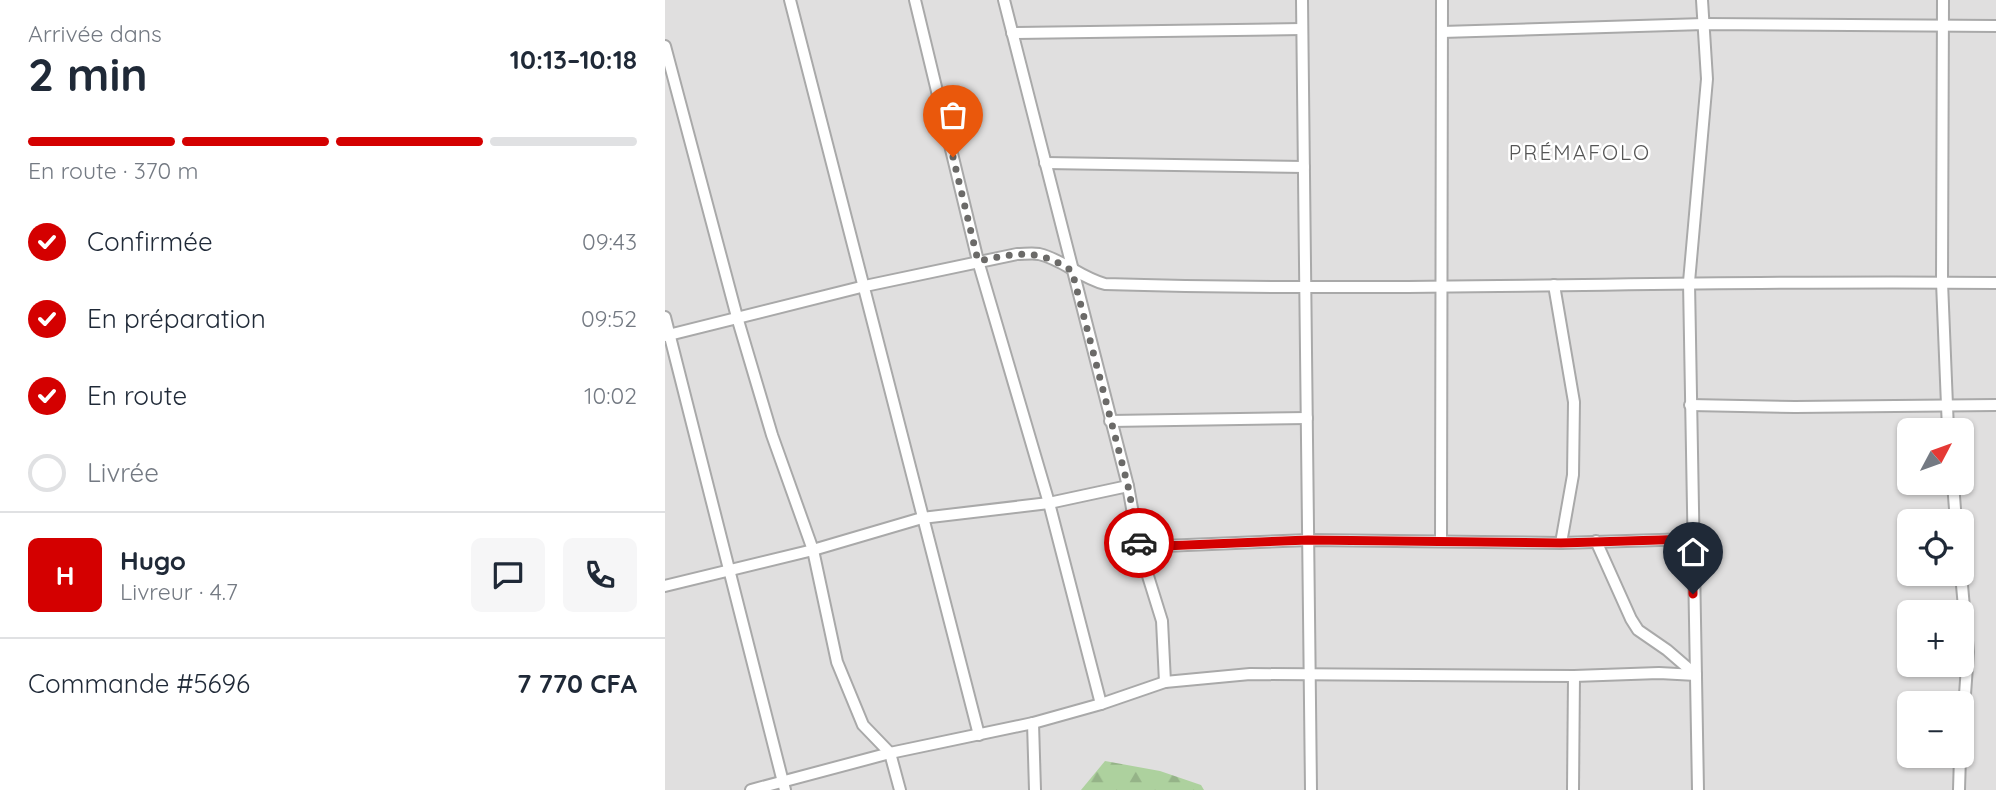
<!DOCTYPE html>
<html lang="fr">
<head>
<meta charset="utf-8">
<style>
  :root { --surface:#fff; --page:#f6f6f7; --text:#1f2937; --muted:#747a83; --line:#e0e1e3; --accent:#d40000 }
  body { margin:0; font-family:Quicksand,sans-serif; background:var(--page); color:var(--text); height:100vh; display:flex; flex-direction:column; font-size:26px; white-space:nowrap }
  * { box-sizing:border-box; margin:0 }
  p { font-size:23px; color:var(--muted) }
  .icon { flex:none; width:38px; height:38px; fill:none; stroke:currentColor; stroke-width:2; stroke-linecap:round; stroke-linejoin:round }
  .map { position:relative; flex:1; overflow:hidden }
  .side { display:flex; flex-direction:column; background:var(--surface); width:665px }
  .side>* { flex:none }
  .needle { width:46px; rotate:49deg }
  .buttons { position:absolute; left:1232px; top:418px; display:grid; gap:14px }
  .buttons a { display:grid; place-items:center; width:77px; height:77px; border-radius:10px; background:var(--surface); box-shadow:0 2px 5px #0004; font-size:35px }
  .pin { position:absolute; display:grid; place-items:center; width:60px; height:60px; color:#fff; margin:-72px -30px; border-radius:50% 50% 50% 0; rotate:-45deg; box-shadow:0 0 7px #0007 }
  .pin .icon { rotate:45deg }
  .courier { position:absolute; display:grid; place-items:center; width:70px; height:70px; margin:-35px; border:5px solid #d40000; border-radius:50%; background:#fff; color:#222; box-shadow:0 2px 9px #0007 }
  .overview em { font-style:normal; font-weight:700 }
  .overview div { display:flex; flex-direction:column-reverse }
  .overview { display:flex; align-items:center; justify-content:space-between; height:119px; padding:0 28px }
  h1 { font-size:46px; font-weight:700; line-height:52px }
  .bar { display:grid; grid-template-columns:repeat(4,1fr); gap:10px 7px; align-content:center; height:84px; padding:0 28px }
  .bar i { height:9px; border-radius:5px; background:var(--line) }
  .bar .on { background:var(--accent) }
  .bar p { grid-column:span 4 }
  .line { display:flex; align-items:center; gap:18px; padding:0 28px; border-top:2px solid var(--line) }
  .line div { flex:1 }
  .round { display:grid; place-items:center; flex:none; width:74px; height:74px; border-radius:10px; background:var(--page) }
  ol { padding:0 28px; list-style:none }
  li { display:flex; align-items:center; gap:21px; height:77px }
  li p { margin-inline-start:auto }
  li .icon { padding:7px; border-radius:50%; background:var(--accent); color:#fff; stroke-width:4 }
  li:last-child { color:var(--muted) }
  li i { width:38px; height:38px; border:4px solid var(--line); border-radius:50% }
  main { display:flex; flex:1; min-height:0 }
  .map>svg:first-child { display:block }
  .residential { fill:#e0dfdf; fill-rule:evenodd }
  .forest { fill:url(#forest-firs) }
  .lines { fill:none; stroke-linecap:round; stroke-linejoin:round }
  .minor-casing { stroke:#a9a9a9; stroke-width:14 }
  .minor { stroke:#fff; stroke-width:10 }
  .done { stroke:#6b6a68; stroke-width:7; stroke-dasharray:0 12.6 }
  .route { stroke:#d40000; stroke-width:9 }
  .labels { text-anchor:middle; stroke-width:5; stroke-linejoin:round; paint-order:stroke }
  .neighbourhood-label { font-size:21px; letter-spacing:2px; fill:#555; stroke:#fff }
</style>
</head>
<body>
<main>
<section class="side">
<div class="overview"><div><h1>2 min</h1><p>Arrivée dans</p></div><em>10:13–10:18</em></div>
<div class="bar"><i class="on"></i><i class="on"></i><i class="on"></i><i></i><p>En route · 370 m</p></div>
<ol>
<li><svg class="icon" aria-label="check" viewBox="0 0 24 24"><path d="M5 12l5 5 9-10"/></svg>Confirmée<p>09:43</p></li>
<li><svg class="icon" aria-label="check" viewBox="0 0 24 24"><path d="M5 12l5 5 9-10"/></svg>En préparation<p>09:52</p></li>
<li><svg class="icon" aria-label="check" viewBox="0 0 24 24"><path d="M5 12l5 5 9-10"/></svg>En route<p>10:02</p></li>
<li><i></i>Livrée</li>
</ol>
<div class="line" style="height:126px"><b class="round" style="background:var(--accent);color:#fff">H</b><div><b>Hugo</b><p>Livreur · 4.7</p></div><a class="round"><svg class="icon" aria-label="chat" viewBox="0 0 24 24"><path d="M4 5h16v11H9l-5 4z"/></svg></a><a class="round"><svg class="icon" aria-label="phone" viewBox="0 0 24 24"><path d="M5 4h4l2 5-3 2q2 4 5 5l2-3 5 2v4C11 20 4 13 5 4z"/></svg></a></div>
<div class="line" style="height:91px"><div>Commande #5696</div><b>7 770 CFA</b></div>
</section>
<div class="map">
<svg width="1331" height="790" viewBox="0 0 1331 790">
  <defs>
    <pattern id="forest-firs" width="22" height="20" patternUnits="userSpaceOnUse" patternTransform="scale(1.75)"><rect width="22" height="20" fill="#add19e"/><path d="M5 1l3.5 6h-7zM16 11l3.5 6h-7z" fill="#95b388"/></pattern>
  </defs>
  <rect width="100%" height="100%" fill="#f2efe9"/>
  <path class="residential" d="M0,0H1331V790H0ZM1244,430H1297V483H1244ZM1244,522H1297V574H1244ZM1244,612H1297V665H1244ZM1244,704H1297V756H1244Z"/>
  <polygon class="forest" points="440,761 495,771 536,785 539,790 416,790"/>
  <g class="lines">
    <defs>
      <g id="minor">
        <polyline points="125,0 314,735"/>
        <polyline points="250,0 313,261 384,503 436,704"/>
        <polyline points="339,0 463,486 474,547 497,621 500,682"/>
        <polyline points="637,0 646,790"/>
        <polyline points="1278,0 1277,282 1283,430"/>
        <polyline points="777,32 1039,24 1331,26"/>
        <polyline points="347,33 637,29"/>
        <polyline points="0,46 72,317 107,435 148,550 172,662 198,725 225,753 235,790"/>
        <polyline points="380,163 639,167"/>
        <polyline points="889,285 909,402 908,475 896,543"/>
        <polyline points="0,317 120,790"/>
        <path d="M0,336L200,286L352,254C359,254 368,253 374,254C397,259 416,278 440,284C737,293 1034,279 1331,283"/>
        <polyline points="1025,405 1130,407 1331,405"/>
        <polyline points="445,421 642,418"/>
        <polyline points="1288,483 1291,522"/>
        <polyline points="776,540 777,0"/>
        <polyline points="931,541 966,619 973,630 1002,650 1031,675"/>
        <polyline points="474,547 644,540 896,543 1027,539"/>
        <polyline points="1296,574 1303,652 1297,737"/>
        <polyline points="0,586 148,550 257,518 384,503 463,486"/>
        <polyline points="368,723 370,790"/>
        <polyline points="86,790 225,753 368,723 436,704 500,682 585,674 909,676 994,673 1031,675"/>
        <polyline points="908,790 909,676"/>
        <polyline points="1033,790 1024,282 1042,79 1037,0"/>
        <polyline points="1294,790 1295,756"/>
      </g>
    </defs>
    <use href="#minor" class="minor-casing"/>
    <use href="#minor" class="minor"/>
  </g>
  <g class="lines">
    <path class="done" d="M288,157L313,261C351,253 373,248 407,271L463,486L474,543"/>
    <polyline class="route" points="474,543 474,547 643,540 896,543 1027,539 1028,594"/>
  </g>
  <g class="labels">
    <g class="neighbourhood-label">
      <text x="915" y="160">PRÉMAFOLO</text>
    </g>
  </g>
</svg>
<div class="buttons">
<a><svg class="needle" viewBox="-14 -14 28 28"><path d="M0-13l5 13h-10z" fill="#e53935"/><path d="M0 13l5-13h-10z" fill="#747a83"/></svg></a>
<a><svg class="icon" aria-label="locate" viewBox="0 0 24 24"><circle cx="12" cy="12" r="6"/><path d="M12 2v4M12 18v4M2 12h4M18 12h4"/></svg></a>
<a>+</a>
<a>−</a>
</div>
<div class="pin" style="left:288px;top:157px;background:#ea580c"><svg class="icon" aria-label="bag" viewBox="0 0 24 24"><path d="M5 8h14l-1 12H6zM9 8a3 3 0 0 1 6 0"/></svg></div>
<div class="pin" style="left:1028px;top:594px;background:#1f2937"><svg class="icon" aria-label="home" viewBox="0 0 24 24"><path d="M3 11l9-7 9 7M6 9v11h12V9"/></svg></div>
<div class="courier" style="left:474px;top:543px"><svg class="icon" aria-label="car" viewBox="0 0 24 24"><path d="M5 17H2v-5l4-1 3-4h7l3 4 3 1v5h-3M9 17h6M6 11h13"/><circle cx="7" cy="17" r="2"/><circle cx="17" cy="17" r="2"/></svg></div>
</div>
</main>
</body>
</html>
